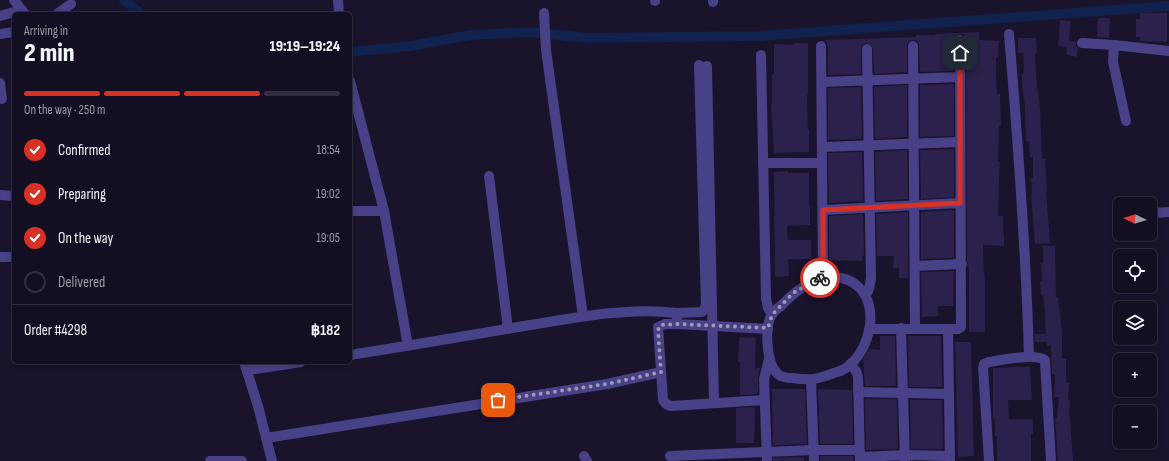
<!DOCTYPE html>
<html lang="en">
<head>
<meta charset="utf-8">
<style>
  :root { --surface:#130e21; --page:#201c2e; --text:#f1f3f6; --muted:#9d9ca5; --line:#322e3f; --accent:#d93025 }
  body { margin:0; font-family:"Sofia Sans Condensed",sans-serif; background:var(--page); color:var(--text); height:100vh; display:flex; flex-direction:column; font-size:15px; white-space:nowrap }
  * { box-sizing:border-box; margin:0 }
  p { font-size:13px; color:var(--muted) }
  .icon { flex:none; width:22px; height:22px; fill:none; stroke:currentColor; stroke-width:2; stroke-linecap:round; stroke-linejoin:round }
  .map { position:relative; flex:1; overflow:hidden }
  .sheet { position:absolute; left:12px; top:12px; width:340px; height:352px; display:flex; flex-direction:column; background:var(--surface); border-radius:6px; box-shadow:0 2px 6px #0003,0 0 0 1px var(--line) }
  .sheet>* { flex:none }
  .needle { width:26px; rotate:275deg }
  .tools { position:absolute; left:1113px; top:197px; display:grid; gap:8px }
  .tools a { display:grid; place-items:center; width:44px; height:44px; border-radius:6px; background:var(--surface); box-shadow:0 2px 6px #0003,0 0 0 1px var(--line); font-size:20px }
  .pin { position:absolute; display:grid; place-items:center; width:34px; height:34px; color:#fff; margin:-17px; border-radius:8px; box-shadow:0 2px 6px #0006 }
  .courier { position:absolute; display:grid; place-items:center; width:40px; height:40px; margin:-20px; border:3px solid #d93025; border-radius:50%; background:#fff; color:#222; box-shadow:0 1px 5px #0007 }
  .summary em { font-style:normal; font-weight:800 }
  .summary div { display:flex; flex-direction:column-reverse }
  .summary { display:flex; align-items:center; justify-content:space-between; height:68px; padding:0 12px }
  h1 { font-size:26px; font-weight:800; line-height:30px }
  .bar { display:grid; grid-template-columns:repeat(4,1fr); gap:6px 4px; align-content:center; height:48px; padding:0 12px }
  .bar i { height:5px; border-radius:3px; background:var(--line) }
  .bar .on { background:var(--accent) }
  .bar p { grid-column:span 4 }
  .line { display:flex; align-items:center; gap:10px; padding:0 12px; border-top:1px solid var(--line) }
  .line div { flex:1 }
  ol { padding:0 12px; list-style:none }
  li { display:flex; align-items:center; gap:12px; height:44px }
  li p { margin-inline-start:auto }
  li .icon { padding:4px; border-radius:50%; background:var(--accent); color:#fff; stroke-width:4 }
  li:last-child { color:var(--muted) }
  li i { width:22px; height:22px; border:2px solid var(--line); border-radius:50% }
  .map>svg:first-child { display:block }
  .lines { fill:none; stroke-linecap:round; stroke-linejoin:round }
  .canal { stroke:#10224d; stroke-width:10 }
  .building { fill:#2c204c }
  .minor { stroke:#494188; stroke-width:10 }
  .done { stroke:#9e98b4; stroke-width:4; stroke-dasharray:0 7.2 }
  .route { stroke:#d93025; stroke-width:5 }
</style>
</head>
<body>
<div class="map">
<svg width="1169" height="461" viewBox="0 0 1169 461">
  <rect width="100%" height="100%" fill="#19132c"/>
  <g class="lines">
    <g class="canal">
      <polyline points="124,0 141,14"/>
      <polyline points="350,52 410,46 471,35 530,32 587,38 760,36 1169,6"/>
    </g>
  </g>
  <g class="building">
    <polygon points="1140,13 1167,13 1167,42 1140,41 1140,37 1136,37 1136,19 1140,19"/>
    <polygon points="1098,18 1110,18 1109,38 1097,37"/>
    <polygon points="1060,20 1071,21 1069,41 1076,42 1076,46 1078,48 1077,57 1066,55 1067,47 1058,46"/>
    <polygon points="979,32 979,40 999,41 998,57 996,57 996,77 997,94 1000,94 1001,126 999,126 998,162 1000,162 999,178 998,216 1003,216 1003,233 1004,233 1004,246 983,245 984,275 985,275 985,332 969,332 969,267 968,267 968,263 967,260 966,37 963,34 960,34 954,37 954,71 920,72 919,46 917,41 913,40 909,41 907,46 907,72 874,74 873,48 870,44 866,43 862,46 861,49 861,74 828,75 828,46 825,40 916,37 916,35 935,35 935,34"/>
    <polygon points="1018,38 1036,38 1037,53 1035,53 1037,91 1038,91 1040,108 1042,159 1045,159 1047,191 1046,191 1050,243 1035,244 1031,195 1032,195 1031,178 1033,178 1033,157 1030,157 1029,141 1026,141 1025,107 1023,89 1022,89 1022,74 1024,74 1023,53 1018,53"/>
    <polygon points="794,43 808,43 808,95 807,95 808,130 809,130 809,152 774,153 771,105 772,105 772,75 774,75 774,44 794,45"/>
    <polygon points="954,84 954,136 920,137 920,85"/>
    <polygon points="907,85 907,137 875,139 874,87"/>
    <polygon points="861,87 862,139 828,140 828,88"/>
    <polygon points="954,149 954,197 921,199 920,150"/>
    <polygon points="907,150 908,199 876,201 875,152"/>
    <polygon points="862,152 863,201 829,203 828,153"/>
    <polygon points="788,171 788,173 809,173 809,206 810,206 810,225 787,226 788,240 811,240 811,259 788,259 789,276 775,277 774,172"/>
    <polygon points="954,210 954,258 921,259 921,212"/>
    <polygon points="908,212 908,278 899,278 899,268 893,268 894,256 877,256 876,214"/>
    <polygon points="863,214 864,256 862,256 862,261 829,260 829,216"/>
    <polygon points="1043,246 1055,246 1056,297 1058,297 1062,331 1062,359 1066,359 1066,383 1069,383 1068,400 1070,400 1069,417 1070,417 1073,461 1058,461 1055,418 1057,418 1059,397 1054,397 1055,374 1052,374 1051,346 1047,346 1047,342 1035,342 1035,334 1046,334 1045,312 1043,295 1041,295 1040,281 1042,281 1041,263 1043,263"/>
    <polygon points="954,271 953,306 938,306 938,316 922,317 921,272"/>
    <polygon points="880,336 895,336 896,386 865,386 863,359 869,349 880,350"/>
    <polygon points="908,336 941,336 942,387 909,387"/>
    <polygon points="739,337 756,338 755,368 760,368 758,379 758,394 740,395 740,362 738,361"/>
    <polygon points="955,342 971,342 974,456 958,457"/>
    <polygon points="1015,367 1030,367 1032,400 1008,400 1009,419 1033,419 1033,434 1031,434 1031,461 997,461 997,436 995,436 995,419 993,419 993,368"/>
    <polygon points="772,389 805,389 807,444 773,445"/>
    <polygon points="818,389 852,390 853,444 820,444"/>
    <polygon points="865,399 897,399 898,449 866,450"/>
    <polygon points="910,400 942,400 943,449 911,449"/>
    <polygon points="755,407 754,443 736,443 736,408"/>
    <polygon points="820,456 853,456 854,461 820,461"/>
    <polygon points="804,457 804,461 773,461 773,458"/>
  </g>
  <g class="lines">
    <g class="minor">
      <polyline points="14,0 25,14"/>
      <polyline points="338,0 339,14"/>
      <polyline points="655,1 655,0"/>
      <polyline points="713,2 713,0"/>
      <polyline points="544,13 546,50 583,316"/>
      <polyline points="57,14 71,4"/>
      <polyline points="0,16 22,10"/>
      <polyline points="0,34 14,32"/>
      <path d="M1009,34C1018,142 1026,249 1029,357"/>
      <polyline points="1082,43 1114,45 1169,51"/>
      <polyline points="1114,45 1113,62 1126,121"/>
      <polyline points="821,46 823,276"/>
      <polyline points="913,46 915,329"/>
      <polyline points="761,55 766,298 768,308 772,315"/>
      <polyline points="707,66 714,402"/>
      <polyline points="350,81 384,211 408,346"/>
      <polyline points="822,82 960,77"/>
      <polyline points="0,83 2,99"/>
      <polyline points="822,147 960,142"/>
      <polyline points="763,163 822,163"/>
      <polyline points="489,176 508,329"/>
      <polyline points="0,195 14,196"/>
      <polyline points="823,210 960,203"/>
      <polyline points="350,211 384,211"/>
      <polyline points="1154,213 1169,212"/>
      <polyline points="0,257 14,257"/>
      <polyline points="915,266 962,264"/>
      <path d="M823,276C833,277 846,277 855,284C882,303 870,352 846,368C843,370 838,372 834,373C818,379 811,381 793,378C788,378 783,378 779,375C766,365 764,327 772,314C774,311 778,308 781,306C795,291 805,285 823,276Z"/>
      <polyline points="866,295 869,289 871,278 867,49"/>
      <polyline points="677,313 702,312 704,310 706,304 699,65"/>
      <polyline points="677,324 665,324 658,327 663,400 666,404 671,406 764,400"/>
      <polyline points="901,328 905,461"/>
      <polyline points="871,329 958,329 961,327 960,40"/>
      <polyline points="948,329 950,461"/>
      <path d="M350,355C408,346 466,336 524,326C575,318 626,307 677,313V324L768,329"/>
      <polyline points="244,362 258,406 272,461"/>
      <polyline points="850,364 856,371 858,377 860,461"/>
      <polyline points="248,370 301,362"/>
      <polyline points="811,380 814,461"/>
      <polyline points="858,392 949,394"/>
      <polyline points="266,438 607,384 661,372"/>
      <polyline points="584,456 587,461"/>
      <polyline points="670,456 813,450 859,450"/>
      <polyline points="860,457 905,455 950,456"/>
      <polyline points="210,461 242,461"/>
      <polyline points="767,461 764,379 769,359"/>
      <path d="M989,461L983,367L984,364L989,362C1002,360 1035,353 1045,360V362L1051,461"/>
    </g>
  </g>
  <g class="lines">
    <polyline class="done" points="498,400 607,384 661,372 658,330 660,325 677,324 768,328 772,315 793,293 820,278"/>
    <polyline class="route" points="820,278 823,276 823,210 960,203 960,53"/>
  </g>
</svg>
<div class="tools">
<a><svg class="needle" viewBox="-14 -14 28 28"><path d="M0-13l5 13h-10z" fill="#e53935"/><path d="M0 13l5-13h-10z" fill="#9d9ca5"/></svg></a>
<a><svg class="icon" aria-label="locate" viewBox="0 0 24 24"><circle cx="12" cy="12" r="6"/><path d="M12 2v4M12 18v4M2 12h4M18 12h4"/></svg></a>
<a><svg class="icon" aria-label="layers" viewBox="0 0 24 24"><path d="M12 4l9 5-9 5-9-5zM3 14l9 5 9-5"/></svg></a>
<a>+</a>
<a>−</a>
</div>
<div class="pin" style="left:498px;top:400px;background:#ea580c"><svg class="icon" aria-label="bag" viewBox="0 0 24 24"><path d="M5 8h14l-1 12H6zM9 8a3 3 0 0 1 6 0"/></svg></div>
<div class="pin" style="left:960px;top:53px;background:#1f2937"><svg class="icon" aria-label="home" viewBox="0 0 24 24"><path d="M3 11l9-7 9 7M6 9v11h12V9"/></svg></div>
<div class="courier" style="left:820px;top:278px"><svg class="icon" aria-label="bike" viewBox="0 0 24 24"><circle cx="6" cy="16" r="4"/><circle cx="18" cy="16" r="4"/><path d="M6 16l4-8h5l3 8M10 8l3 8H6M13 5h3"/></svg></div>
<section class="sheet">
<div class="summary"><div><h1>2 min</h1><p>Arriving in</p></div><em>19:19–19:24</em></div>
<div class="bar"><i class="on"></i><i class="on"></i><i class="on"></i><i></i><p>On the way · 250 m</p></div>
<ol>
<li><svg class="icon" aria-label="check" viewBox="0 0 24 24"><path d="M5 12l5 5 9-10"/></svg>Confirmed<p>18:54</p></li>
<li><svg class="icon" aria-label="check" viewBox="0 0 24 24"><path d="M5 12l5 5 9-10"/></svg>Preparing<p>19:02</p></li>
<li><svg class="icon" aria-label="check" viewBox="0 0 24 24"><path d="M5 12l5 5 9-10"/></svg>On the way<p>19:05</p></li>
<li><i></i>Delivered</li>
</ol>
<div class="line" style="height:52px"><div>Order #4298</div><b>฿182</b></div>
</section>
</div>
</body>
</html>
